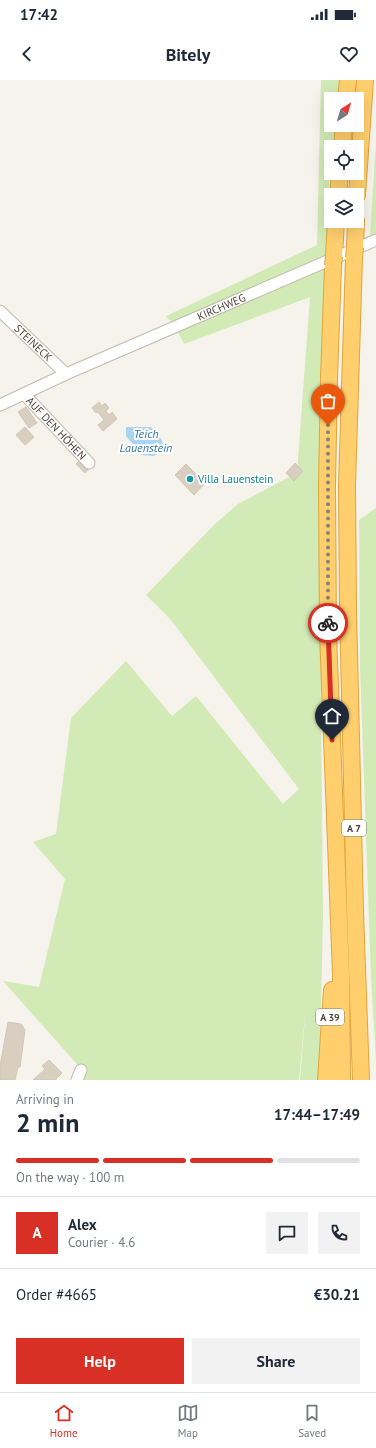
<!DOCTYPE html>
<html lang="en">
<head>
<meta charset="utf-8">
<style>
  :root { --surface:#fff; --page:#f2f2f3; --text:#1f2937; --muted:#747a83; --line:#e0e1e3; --accent:#d93025 }
  body { margin:0; font-family:"PT Sans",sans-serif; background:var(--page); color:var(--text); height:100vh; display:flex; flex-direction:column; font-size:15px; white-space:nowrap }
  * { box-sizing:border-box; margin:0 }
  p { font-size:13px; color:var(--muted) }
  .icon { flex:none; width:22px; height:22px; fill:none; stroke:currentColor; stroke-width:2; stroke-linecap:round; stroke-linejoin:round }
  .map { position:relative; height:1000px; overflow:hidden }
  .sheet { display:flex; flex-direction:column; background:var(--surface); flex:1 }
  .sheet>* { flex:none }
  .needle { width:26px; rotate:37deg }
  .fabs { position:absolute; left:324px; top:12px; display:grid; gap:8px }
  .fabs a { display:grid; place-items:center; width:40px; height:40px; border-radius:0px; background:var(--surface); box-shadow:0 4px 16px #0002; font-size:20px }
  .pin { position:absolute; display:grid; place-items:center; width:34px; height:34px; color:#fff; margin:-41px -17px; border-radius:50% 50% 50% 0; rotate:-45deg; box-shadow:0 0 4px #0007 }
  .pin .icon { rotate:45deg }
  .courier { position:absolute; display:grid; place-items:center; width:40px; height:40px; margin:-20px; border:3px solid #d93025; border-radius:50%; background:#fff; color:#222; box-shadow:0 1px 5px #0007 }
  .overview em { font-style:normal; font-weight:600 }
  .overview div { display:flex; flex-direction:column-reverse }
  .overview { display:flex; align-items:center; justify-content:space-between; height:68px; padding:0 16px }
  h1 { font-size:26px; font-weight:600; line-height:30px }
  .bar { display:grid; grid-template-columns:repeat(4,1fr); gap:6px 4px; align-content:center; height:48px; padding:0 16px }
  .bar i { height:5px; border-radius:3px; background:var(--line) }
  .bar .active { background:var(--accent) }
  .bar p { grid-column:span 4 }
  .line { display:flex; align-items:center; gap:10px; padding:0 16px; border-top:1px solid var(--line) }
  .line div { flex:1 }
  .round { display:grid; place-items:center; flex:none; width:42px; height:42px; border-radius:0px; background:var(--page) }
  .primary-button { display:flex; gap:8px; margin-top:auto; padding:8px 16px }
  .primary-button a { flex:1; height:46px; border-radius:0px; background:var(--accent); color:#fff; font-size:16px; font-weight:600; line-height:46px; text-align:center }
  .primary-button a+a { background:var(--page); color:var(--text) }
  .status { display:flex; justify-content:space-between; align-items:center; height:28px; padding:0 20px; background:var(--surface); direction:ltr }
  .status svg { height:11px; fill:currentColor }
  header { display:flex; justify-content:space-between; align-items:center; height:52px; padding:0 16px; background:var(--surface); font-size:18px; font-weight:600 }
  .tab-bar { display:flex; justify-content:space-around; align-items:center; height:56px; border-top:1px solid var(--line); background:var(--surface); font-size:11px; color:var(--muted) }
  .tab-bar a { display:grid; justify-items:center; gap:2px }
  .tab-bar .active { color:var(--accent) }
  .map>svg:first-child { display:block }
  .green { fill:#d2eab5 }
  .water { fill:#a9d4f2 }
  .building { fill:#d8cfc1; stroke:#d3c7b4 }
  .lines { fill:none; stroke-linecap:round; stroke-linejoin:round }
  .minor-casing { stroke:#c2bbae; stroke-width:13 }
  .highway-casing { stroke:#e0a43c; stroke-width:18 }
  .minor { stroke:#fff; stroke-width:11 }
  .highway { stroke:#ffcf6e; stroke-width:16 }
  .highway-bridge-casing { stroke:#e0a43c; stroke-width:18; stroke-linecap:butt }
  .highway-bridge { stroke:#ffcf6e; stroke-width:16 }
  .done { stroke:#878178; stroke-width:4; stroke-dasharray:0 7.2 }
  .route { stroke:#d93025; stroke-width:5 }
  .culture-dot { fill:#0f9aa8; stroke:#fff; stroke-width:1.5 }
  .labels { text-anchor:middle; stroke-width:4; stroke-linejoin:round; paint-order:stroke }
  .shield { fill:#fff; stroke:#817c74; stroke-width:1 }
  .shield-label { font-size:10px; font-weight:bold; fill:#4b4439 }
  .street-label { font-size:11px; fill:#4b4439; stroke:#fff }
  .culture-label { font-size:11px; fill:#0d838f; stroke:#fff; text-anchor:start }
  .water-label { font-size:12px; font-style:italic; fill:#2e7ab2; stroke:#fff }
</style>
</head>
<body>
<div class="status"><b>17:42</b><svg viewBox="0 0 49 12"><path d="M0 12V9h3v3zM5 12V6h3v6zM10 12V3h3v9zM15 12V0h3v12zM26 1h20v11H26zM47 4h2v5h-2z"/></svg></div>
<header><svg class="icon" aria-label="back" viewBox="0 0 24 24"><path d="M15 5l-7 7 7 7"/></svg>Bitely<svg class="icon" aria-label="heart" viewBox="0 0 24 24"><path d="M12 20l-8-8c-3-5 5-10 8-4 3-6 11-1 8 4z"/></svg></header>
<div class="map">
<svg width="376" height="1000" viewBox="0 0 376 1000">
  <rect width="100%" height="100%" fill="#f6f3ec"/>
  <g class="green">
    <polygon points="321,0 339,0 338,19 331,19 331,45 335,45 333,67 331,67 329,101 319,408 323,836 320,973 318,1000 300,1000 306,924 299,1000 82,1000 84,998 76,983 3,901 39,907 65,799 33,762 56,754 71,638 126,581 172,636 196,616 283,724 299,709 171,540 146,515 214,445 238,424 297,393 310,217 184,264 175,247 166,236 317,165"/>
    <polygon points="376,61 376,154 370,156"/>
    <polygon points="376,428 376,981 371,897 374,897 371,897 360,586 359,440"/>
  </g>
  <polygon class="water" points="126,347 151,347 162,360 163,368 154,376 142,375 126,356"/>
  <g class="building">
    <polygon points="99,322 102,326 105,323 109,328 106,331 109,335 112,332 117,339 103,351 98,345 104,340 98,332 96,333 92,328"/>
    <polygon points="26,327 37,343 29,348 18,332"/>
    <polygon points="25,347 34,357 25,365 16,355"/>
    <polygon points="81,379 90,388 85,393 76,384"/>
    <polygon points="295,383 303,391 294,401 286,393"/>
    <polygon points="186,384 205,403 194,415 175,395"/>
    <polygon points="8,942 21,944 25,950 20,987 18,987 15,1000 0,1000 0,986"/>
    <polygon points="49,980 62,993 56,999 56,1000 33,1000 45,989 42,986"/>
  </g>
  <g class="lines">
    <defs>
      <g id="minor">
        <path id="s1" d="M0,231L66,294"/>
        <path id="s2" d="M24,314L89,383"/>
        <path id="s3" d="M0,325L66,294L376,160"/>
        <polyline points="77,1000 81,990"/>
      </g>
      <g id="highway">
        <polyline points="346,19 348,0"/>
        <polyline points="342,67 344,45"/>
        <polyline points="338,115 340,93"/>
        <polyline points="357,115 365,0"/>
        <polyline points="355,167 356,141"/>
        <polyline points="334,176 336,141"/>
        <polyline points="354,178 347,405 348,529 355,831 361,1000"/>
        <polyline points="333,186 329,298 327,406 328,553 341,895 342,1000"/>
        <polyline points="326,1000 332,910"/>
      </g>
    </defs>
    <use href="#minor" class="minor-casing"/>
    <use href="#highway" class="highway-casing"/>
    <use href="#minor" class="minor"/>
    <use href="#highway" class="highway"/>
    <defs>
      <g id="highway-bridge">
        <polyline points="354,178 355,167"/>
        <polyline points="333,186 334,176"/>
      </g>
    </defs>
    <use href="#highway-bridge" class="highway-bridge-casing"/>
    <use href="#highway-bridge" class="highway-bridge"/>
  </g>
  <g class="lines">
    <polyline class="done" points="328,345 328,543"/>
    <polyline class="route" points="328,543 332,660"/>
  </g>
  <circle class="culture-dot" cx="190" cy="399" r="4"/>
  <g class="labels">
    <g class="shield">
      <rect x="342" y="740" width="24" height="16" rx="3"/>
      <rect x="316" y="929" width="28" height="16" rx="3"/>
    </g>
    <g class="shield-label">
      <text x="354" y="752">A 7</text>
      <text x="330" y="941">A 39</text>
    </g>
    <g class="street-label">
      <text dy="4" stroke="none"><textPath href="#s3" startOffset="242">KIRCHWEG</textPath></text>
      <text dy="4" stroke="none"><textPath href="#s1" startOffset="46">STEINECK</textPath></text>
      <text dy="4" stroke="none"><textPath href="#s2" startOffset="47">AUF DEN HÖHEN</textPath></text>
    </g>
    <g class="culture-label">
      <text x="198" y="403">Villa Lauenstein</text>
    </g>
    <g class="water-label">
      <text x="146" y="358">Teich<tspan x="146" dy="14">Lauenstein</tspan></text>
    </g>
  </g>
</svg>
<div class="fabs">
<a><svg class="needle" viewBox="-14 -14 28 28"><path d="M0-13l5 13h-10z" fill="#e53935"/><path d="M0 13l5-13h-10z" fill="#747a83"/></svg></a>
<a><svg class="icon" aria-label="locate" viewBox="0 0 24 24"><circle cx="12" cy="12" r="6"/><path d="M12 2v4M12 18v4M2 12h4M18 12h4"/></svg></a>
<a><svg class="icon" aria-label="layers" viewBox="0 0 24 24"><path d="M12 4l9 5-9 5-9-5zM3 14l9 5 9-5"/></svg></a>
</div>
<div class="pin" style="left:328px;top:345px;background:#ea580c"><svg class="icon" aria-label="bag" viewBox="0 0 24 24"><path d="M5 8h14l-1 12H6zM9 8a3 3 0 0 1 6 0"/></svg></div>
<div class="pin" style="left:332px;top:660px;background:#1f2937"><svg class="icon" aria-label="home" viewBox="0 0 24 24"><path d="M3 11l9-7 9 7M6 9v11h12V9"/></svg></div>
<div class="courier" style="left:328px;top:543px"><svg class="icon" aria-label="bike" viewBox="0 0 24 24"><circle cx="6" cy="16" r="4"/><circle cx="18" cy="16" r="4"/><path d="M6 16l4-8h5l3 8M10 8l3 8H6M13 5h3"/></svg></div>
</div>
<section class="sheet">
<div class="overview"><div><h1>2 min</h1><p>Arriving in</p></div><em>17:44–17:49</em></div>
<div class="bar"><i class="active"></i><i class="active"></i><i class="active"></i><i></i><p>On the way · 100 m</p></div>
<div class="line" style="height:72px"><b class="round" style="background:var(--accent);color:#fff">A</b><div><b>Alex</b><p>Courier · 4.6</p></div><a class="round"><svg class="icon" aria-label="chat" viewBox="0 0 24 24"><path d="M4 5h16v11H9l-5 4z"/></svg></a><a class="round"><svg class="icon" aria-label="phone" viewBox="0 0 24 24"><path d="M5 4h4l2 5-3 2q2 4 5 5l2-3 5 2v4C11 20 4 13 5 4z"/></svg></a></div>
<div class="line" style="height:52px"><div>Order #4665</div><b>€30.21</b></div>
<div class="primary-button"><a>Help</a><a>Share</a></div>
</section>
<nav class="tab-bar">
<a class="active"><svg class="icon" aria-label="home" viewBox="0 0 24 24"><path d="M3 11l9-7 9 7M6 9v11h12V9"/></svg>Home</a>
<a><svg class="icon" aria-label="map" viewBox="0 0 24 24"><path d="M3 6l6-2 6 2 6-2v14l-6 2-6-2-6 2zM9 4v14M15 6v14"/></svg>Map</a>
<a><svg class="icon" aria-label="saved" viewBox="0 0 24 24"><path d="M7 4h10v16l-5-4-5 4z"/></svg>Saved</a>
</nav>
</body>
</html>
